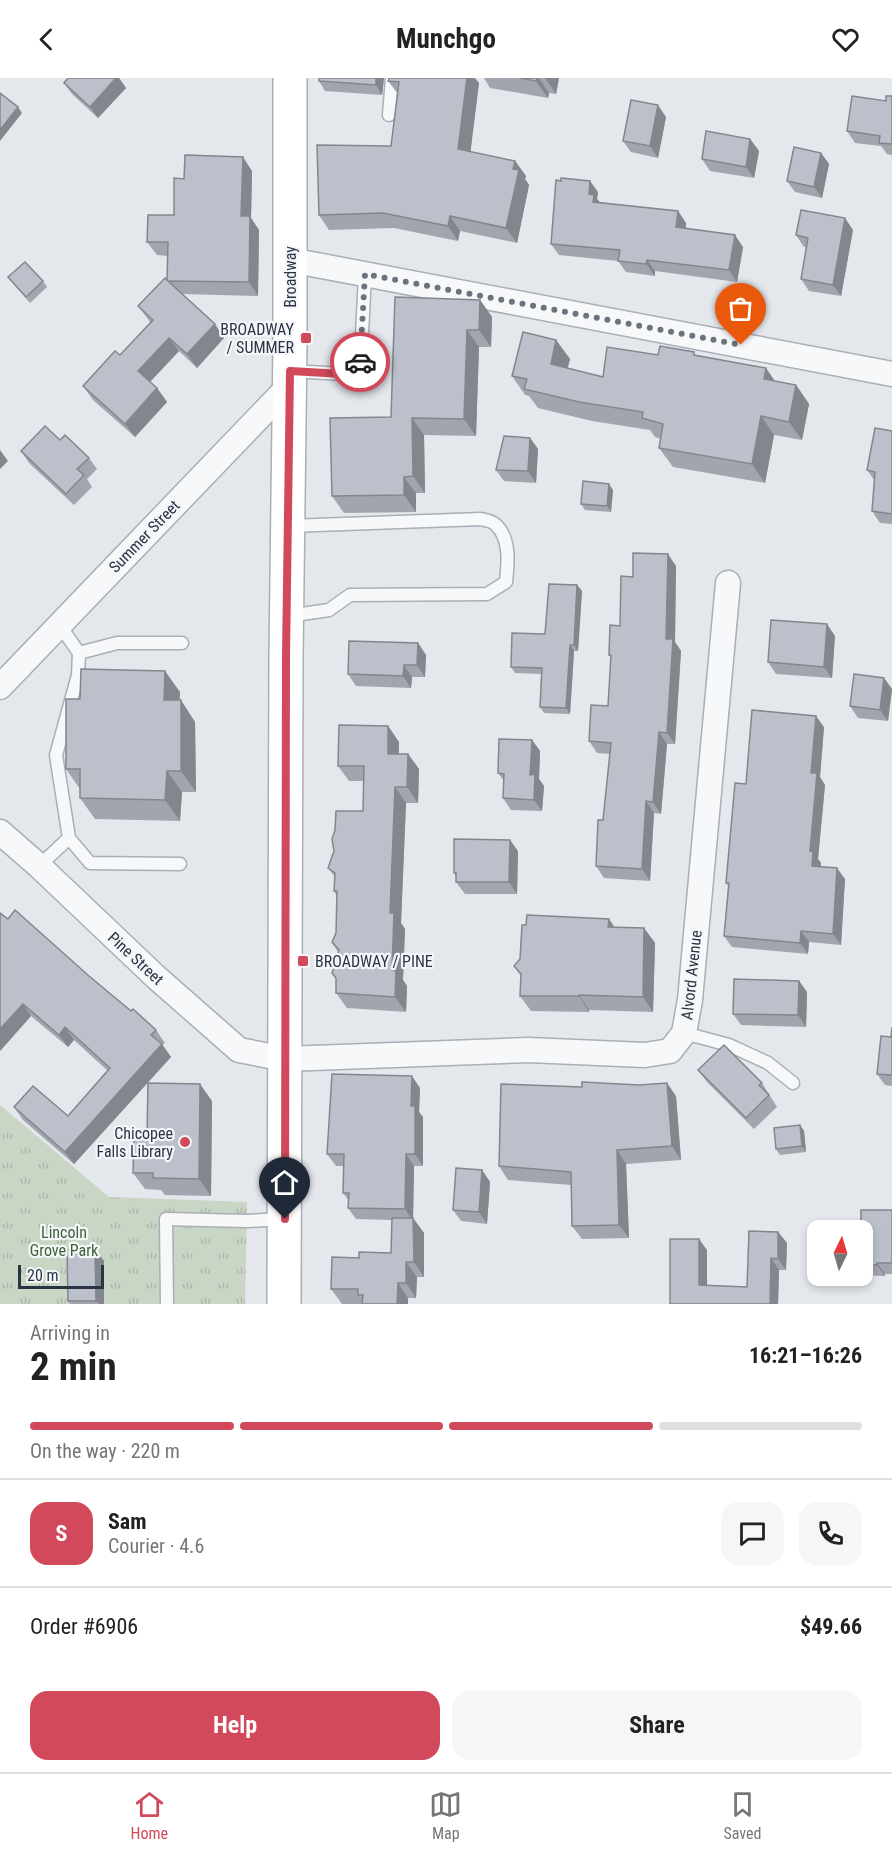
<!DOCTYPE html>
<html lang="en">
<head>
<meta charset="utf-8">
<style>
  :root { --surface:#fff; --page:#f6f6f6; --text:#222; --muted:#767676; --line:#e0e0e0; --accent:#d1495b }
  body { margin:0; font-family:"Roboto Condensed",sans-serif; background:var(--page); color:var(--text); height:100vh; display:flex; flex-direction:column; font-size:22px; white-space:nowrap }
  * { box-sizing:border-box; margin:0 }
  p { font-size:20px; color:var(--muted) }
  .icon { flex:none; width:33px; height:33px; fill:none; stroke:currentColor; stroke-width:2; stroke-linecap:round; stroke-linejoin:round }
  .map { position:relative; height:1226px; overflow:hidden }
  .details { display:flex; flex-direction:column; background:var(--surface); flex:1 }
  .details>* { flex:none }
  .needle { width:39px; rotate:5deg }
  .controls { position:absolute; left:807px; top:1142px; display:grid; gap:12px }
  .controls a { display:grid; place-items:center; width:66px; height:66px; border-radius:12px; background:var(--surface); box-shadow:0 3px 9px #0003; font-size:30px }
  .scale { position:absolute; left:18px; bottom:15px; width:86px; box-sizing:border-box; padding-left:6px; border:3px solid #2b3445; border-top:0; font-size:16px; line-height:21px; white-space:nowrap; color:#2b3445; -webkit-text-stroke:4px #f4f6f9; paint-order:stroke }
  .pin { position:absolute; display:grid; place-items:center; width:51px; height:51px; color:#fff; margin:-62px -26px; border-radius:50% 50% 50% 0; rotate:-45deg; box-shadow:0 0 6px #0007 }
  .pin .icon { rotate:45deg }
  .courier { position:absolute; display:grid; place-items:center; width:60px; height:60px; margin:-30px; border:4px solid #d1495b; border-radius:50%; background:#fff; color:#222; box-shadow:0 2px 8px #0007 }
  .summary em { font-style:normal; font-weight:700 }
  .summary div { display:flex; flex-direction:column-reverse }
  .summary { display:flex; align-items:center; justify-content:space-between; height:102px; padding:0 30px }
  h1 { font-size:39px; font-weight:700; line-height:45px }
  .bar { display:grid; grid-template-columns:repeat(4,1fr); gap:9px 6px; align-content:center; height:72px; padding:0 30px }
  .bar i { height:8px; border-radius:4px; background:var(--line) }
  .bar .active { background:var(--accent) }
  .bar p { grid-column:span 4 }
  .line { display:flex; align-items:center; gap:15px; padding:0 30px; border-top:2px solid var(--line) }
  .line div { flex:1 }
  .round { display:grid; place-items:center; flex:none; width:63px; height:63px; border-radius:18px; background:var(--page) }
  .primary-button { display:flex; gap:12px; margin-top:auto; padding:12px 30px }
  .primary-button a { flex:1; height:69px; border-radius:18px; background:var(--accent); color:#fff; font-size:24px; font-weight:700; line-height:69px; text-align:center }
  .primary-button a+a { background:var(--page); color:var(--text) }
  header { display:flex; justify-content:space-between; align-items:center; height:78px; padding:0 30px; background:var(--surface); font-size:27px; font-weight:700 }
  .tabs { display:flex; justify-content:space-around; align-items:center; height:84px; border-top:2px solid var(--line); background:var(--surface); font-size:16px; color:var(--muted) }
  .tabs a { display:grid; justify-items:center; gap:3px }
  .tabs .active { color:var(--accent) }
  .map>svg:first-child { display:block }
  .park { fill:url(#park-tufts) }
  .lines { fill:none; stroke-linecap:round; stroke-linejoin:round }
  .lane-casing { stroke:#a9aeb7; stroke-width:15 }
  .street-casing { stroke:#a9aeb7; stroke-width:27 }
  .secondary-casing { stroke:#a9aeb7; stroke-width:36 }
  .lane { stroke:#f7f8fa; stroke-width:12 }
  .street { stroke:#f7f8fa; stroke-width:24 }
  .secondary { stroke:#fff; stroke-width:33 }
  .wall { fill:#a1a5ae }
  .shaded-wall { fill:#83868d }
  .building { fill:#bbc0ca; stroke:#83868d; stroke-width:1.5 }
  .done { stroke:#6c737f; stroke-width:6; stroke-dasharray:0 10.8 }
  .route { stroke:#d1495b; stroke-width:8 }
  .poi-dot { fill:#d1495b; stroke:#f4f6f9; stroke-width:2 }
  .labels { text-anchor:middle; stroke-width:4.5; stroke-linejoin:round; paint-order:stroke }
  .street-label { font-size:16px; fill:#2b3445; stroke:#f4f6f9 }
  .poi-label { font-size:16px; fill:#2b3445; stroke:#f4f6f9; text-anchor:end }
  .park-label { font-size:16px; fill:#3f6138; stroke:#f4f6f9 }
</style>
</head>
<body>
<header><svg class="icon" aria-label="back" viewBox="0 0 24 24"><path d="M15 5l-7 7 7 7"/></svg>Munchgo<svg class="icon" aria-label="heart" viewBox="0 0 24 24"><path d="M12 20l-8-8c-3-5 5-10 8-4 3-6 11-1 8 4z"/></svg></header>
<div class="map">
<svg width="892" height="1226" viewBox="0 0 892 1226">
  <defs>
    <pattern id="park-tufts" width="24" height="20" patternUnits="userSpaceOnUse" patternTransform="scale(1.5)"><rect width="24" height="20" fill="#c9d6c5"/><path d="M3 7l-1-3M5 7V3M7 7l1-3M15 17l-1-3M17 17v-4M19 17l1-3" fill="none" stroke="#adb8ab"/></pattern>
  </defs>
  <rect width="100%" height="100%" fill="#e4e7ec"/>
  <polygon class="park" points="0,1027 109,1119 247,1124 245,1226 0,1226"/>
  <g class="lines">
    <defs>
      <g id="lane">
        <polyline points="389,37 392,0"/>
        <polyline points="291,293 360,297 365,196"/>
        <path d="M288,538L329,532L350,517L487,516L506,504C508,486 511,460 495,446C492,443 485,442 481,441L289,448"/>
        <polyline points="79,575 117,565 182,565"/>
        <polyline points="69,760 90,785 180,786"/>
        <polyline points="39,788 69,760 56,677 78,597 79,575 59,546"/>
        <polyline points="684,955 729,967 768,985 793,1005"/>
        <polyline points="167,1226 166,1141 247,1143 284,1141"/>
      </g>
      <g id="street">
        <polyline points="290,182 892,296"/>
        <polyline points="0,609 289,308"/>
        <polyline points="0,754 39,788 157,900 239,972 285,981 528,972 645,977 670,973 684,955 690,922 728,505"/>
      </g>
      <polyline id="secondary" points="284,1226 286,579 290,265 290,0"/>
    </defs>
    <use href="#lane" class="lane-casing"/>
    <use href="#street" class="street-casing"/>
    <use href="#secondary" class="secondary-casing"/>
    <use href="#lane" class="lane"/>
    <use href="#street" class="street"/>
    <use href="#secondary" class="secondary"/>
  </g>
  <g class="wall">
    <polygon points="119,0 126,10 98,40 72,16 64,5"/>
    <polygon points="319,0 384,0 382,17 325,13 319,3"/>
    <polygon points="484,0 559,0 556,16 549,15 548,20 490,10"/>
    <polygon points="388,3 479,5 470,74 515,83 526,98 525,101 529,107 517,165 460,153 458,163 394,150 329,152 319,137 391,68 398,16"/>
    <polygon points="892,18 892,77 887,76 881,68 855,65 847,53"/>
    <polygon points="666,39 658,80 631,74 623,63"/>
    <polygon points="750,61 759,73 754,100 710,93 702,81"/>
    <polygon points="821,75 829,86 822,120 795,114 787,103"/>
    <polygon points="252,93 251,140 259,152 258,218 183,216 224,260 197,290 179,273 150,304 157,310 167,324 135,359 93,322 83,308 120,277 151,245 138,228 167,202 168,178 157,177 147,164 174,137 184,101"/>
    <polygon points="598,114 597,121 600,124 678,133 686,145 686,151 743,169 737,204 655,193 655,198 626,194 618,183 559,177 551,166"/>
    <polygon points="853,152 841,218 809,213 801,201 806,169 804,169 796,157"/>
    <polygon points="8,199 43,203 47,209 30,225 13,205"/>
    <polygon points="480,222 492,239 491,269 479,269 476,358 424,357 425,415 416,415 416,434 344,435 332,418"/>
    <polygon points="556,262 570,281 567,290 603,299 658,277 697,278 775,303 796,307 809,326 802,362 774,357 765,405 673,389 659,370 661,361 655,359 650,352 592,343 538,330 529,318 525,317 512,298"/>
    <polygon points="892,353 892,446 880,445 872,433 875,403 867,392"/>
    <polygon points="530,360 538,371 536,405 504,403 496,392"/>
    <polygon points="60,362 89,380 97,391 87,401 92,409 74,427 29,385 21,373"/>
    <polygon points="613,412 611,434 585,432 581,426"/>
    <polygon points="676,488 675,564 681,573 675,666 667,666 661,736 654,735 650,803 604,800 596,788 603,742 610,676 597,675 589,663 608,628 611,580 609,577 620,548 633,499"/>
    <polygon points="577,507 582,513 578,573 574,573 570,636 544,635 540,629 541,596 515,595 511,589 545,556"/>
    <polygon points="835,558 832,600 776,596 768,584"/>
    <polygon points="418,565 426,577 425,599 412,599 411,610 356,608 348,596"/>
    <polygon points="884,600 892,611 888,643 858,640 850,628"/>
    <polygon points="180,614 179,622 195,644 196,714 182,714 180,743 95,741 80,720 80,711 66,691 80,621"/>
    <polygon points="388,648 399,664 399,676 408,676 419,691 418,725 406,725 401,845 405,851 403,902 407,908 406,934 347,930 336,915 336,901 332,895 338,874 332,864 336,855 337,818 334,813 335,799 328,790 363,733 364,703 349,703 338,688"/>
    <polygon points="824,649 820,699 825,707 818,781 821,785 821,788 845,801 841,867 809,864 808,876 732,869 724,858 728,808 726,805 746,706"/>
    <polygon points="532,662 540,673 539,701 544,708 542,733 511,732 503,720 504,703 498,695"/>
    <polygon points="518,773 517,816 465,816 456,804 456,798 454,795"/>
    <polygon points="8,841 89,898 131,933 156,952 165,965 162,967 171,979 74,1086 23,1042 14,1029 68,1038 108,993 74,962 68,969 31,938 0,973"/>
    <polygon points="609,841 614,849 644,850 655,865 653,934 589,932 589,934 531,933 520,918 521,898 514,888 520,881 526,847"/>
    <polygon points="799,903 807,914 806,949 741,947 733,936"/>
    <polygon points="892,949 892,1008 885,1007 877,996 891,959"/>
    <polygon points="698,992 762,1005 777,1029 754,1051 707,1004"/>
    <polygon points="420,1010 419,1034 423,1039 423,1088 414,1088 413,1140 424,1155 424,1199 417,1199 416,1220 408,1220 408,1226 342,1226 331,1211 359,1180 391,1175 392,1142 356,1141 348,1130 349,1123 343,1115 344,1088 336,1088 327,1076"/>
    <polygon points="676,1018 681,1082 626,1086 629,1160 582,1161 572,1148 571,1107 508,1102 499,1088"/>
    <polygon points="212,1023 211,1118 165,1117 161,1112 145,1111 133,1095 147,1057"/>
    <polygon points="800,1047 804,1053 806,1074 780,1077 776,1071"/>
    <polygon points="482,1092 490,1104 487,1146 461,1143 453,1132"/>
    <polygon points="892,1132 892,1196 885,1196 885,1198 836,1197 862,1197 862,1152"/>
    <polygon points="778,1154 787,1165 786,1192 779,1192 778,1226 670,1226 707,1172 707,1208 747,1209"/>
    <polygon points="95,1171 104,1183 104,1226 70,1226 68,1223"/>
  </g>
  <g class="shaded-wall">
    <polygon points="116,0 119,0 126,10 98,40 90,29"/>
    <polygon points="376,0 384,0 382,17 376,7"/>
    <polygon points="467,0 475,0 479,5 469,86 458,71"/>
    <polygon points="537,0 539,0 549,15 548,20 536,3"/>
    <polygon points="545,0 559,0 556,16"/>
    <polygon points="658,27 666,39 658,80 650,68"/>
    <polygon points="18,29 22,35 0,63 0,52"/>
    <polygon points="750,61 759,73 754,100 746,89"/>
    <polygon points="821,75 829,86 822,120 814,109"/>
    <polygon points="243,79 252,93 251,140 259,152 258,218 249,204 241,138"/>
    <polygon points="515,83 526,98 525,101 529,107 517,165 506,150"/>
    <polygon points="590,103 598,114 597,121 602,128 601,135 589,116"/>
    <polygon points="678,133 686,145 684,161 676,149"/>
    <polygon points="450,138 460,153 458,163 448,148"/>
    <polygon points="845,140 853,152 841,218 833,207"/>
    <polygon points="735,157 743,169 737,204 729,192"/>
    <polygon points="647,182 655,193 655,198 646,186"/>
    <polygon points="480,222 492,239 491,269 479,252"/>
    <polygon points="215,246 224,260 197,290 187,276"/>
    <polygon points="467,252 479,269 476,358 464,341"/>
    <polygon points="169,260 179,273 147,307 138,293"/>
    <polygon points="556,262 570,281 564,305 551,286"/>
    <polygon points="766,290 779,309 764,301"/>
    <polygon points="796,307 809,326 802,362 789,344"/>
    <polygon points="157,310 167,324 135,359 125,346"/>
    <polygon points="761,338 774,357 765,405 752,386"/>
    <polygon points="412,340 424,357 425,415 413,398"/>
    <polygon points="530,360 538,371 536,405 528,393"/>
    <polygon points="0,372 8,383 0,391"/>
    <polygon points="404,399 416,415 416,434 404,417"/>
    <polygon points="609,406 613,412 611,434 607,428"/>
    <polygon points="668,476 676,488 675,564 681,573 675,666 667,655 666,561"/>
    <polygon points="577,507 582,513 578,573 574,567"/>
    <polygon points="827,546 835,558 832,600 824,589"/>
    <polygon points="418,565 426,577 425,599 417,587"/>
    <polygon points="570,567 574,573 570,636 566,630"/>
    <polygon points="404,587 412,599 411,610 403,598"/>
    <polygon points="165,593 180,614 179,643 164,622"/>
    <polygon points="884,600 892,611 888,643 880,632"/>
    <polygon points="181,622 195,644 196,714 181,693"/>
    <polygon points="816,638 824,649 820,699 825,707 818,781 821,785 820,799 812,788 810,773 811,695"/>
    <polygon points="388,648 399,664 398,691 388,676"/>
    <polygon points="659,654 667,666 661,736 653,724"/>
    <polygon points="532,662 540,673 539,701 544,708 542,733 534,722 530,697"/>
    <polygon points="408,676 419,691 418,725 407,709"/>
    <polygon points="167,693 182,714 180,743 165,722"/>
    <polygon points="395,709 406,725 401,845 405,851 403,902 407,908 406,934 395,919 392,892 390,835"/>
    <polygon points="646,723 654,735 650,803 642,791"/>
    <polygon points="510,762 518,773 517,816 509,804"/>
    <polygon points="837,790 845,801 841,867 833,856"/>
    <polygon points="609,841 619,856 608,849"/>
    <polygon points="644,850 655,865 653,934 643,919"/>
    <polygon points="801,853 809,864 808,876 800,865"/>
    <polygon points="799,903 807,914 806,949 798,937"/>
    <polygon points="579,917 589,932 589,934 579,918"/>
    <polygon points="23,926 31,938 0,973 0,951"/>
    <polygon points="65,949 74,962 68,969 59,957"/>
    <polygon points="162,966 171,979 74,1086 65,1074"/>
    <polygon points="412,998 420,1010 419,1034 423,1039 423,1088 415,1076 411,1028"/>
    <polygon points="667,1005 676,1018 681,1082 672,1068"/>
    <polygon points="200,1006 212,1023 211,1118 199,1101"/>
    <polygon points="800,1047 804,1053 806,1074 802,1068"/>
    <polygon points="617,1072 626,1086 629,1160 619,1147"/>
    <polygon points="406,1076 414,1088 413,1143 405,1131"/>
    <polygon points="482,1092 490,1104 487,1146 479,1134"/>
    <polygon points="413,1140 424,1155 424,1199 414,1184"/>
    <polygon points="778,1154 787,1165 786,1192 778,1181"/>
    <polygon points="699,1161 707,1172 707,1219 699,1207"/>
    <polygon points="95,1171 104,1183 104,1226 99,1226 96,1223"/>
    <polygon points="771,1180 779,1192 778,1226 770,1226"/>
    <polygon points="406,1184 417,1199 416,1220 406,1205"/>
    <polygon points="877,1185 885,1196 885,1198 877,1187"/>
    <polygon points="398,1205 408,1220 408,1226 397,1226"/>
  </g>
  <g class="building">
    <polygon points="68,0 116,0 90,29 64,5"/>
    <polygon points="319,0 376,0 376,7 319,3"/>
    <polygon points="389,0 467,0 458,71 515,83 513,91 519,92 506,150 450,138 448,148 383,135 319,137 317,67 391,68 399,4 388,3"/>
    <polygon points="520,0 537,0 536,3"/>
    <polygon points="0,15 18,29 0,52"/>
    <polygon points="852,18 886,23 886,18 892,18 892,66 879,65 880,58 847,53"/>
    <polygon points="631,22 658,27 650,68 623,63"/>
    <polygon points="706,53 750,61 746,89 702,81"/>
    <polygon points="794,69 821,75 814,109 787,103"/>
    <polygon points="185,77 243,79 241,138 250,138 249,204 168,203 215,246 187,276 169,260 138,293 157,310 125,346 83,308 115,273 120,277 153,242 138,228 165,200 167,202 168,164 147,164 148,137 174,137 174,100 184,101"/>
    <polygon points="561,100 590,103 589,116 594,117 593,124 678,133 676,149 735,157 729,192 647,182 646,186 618,183 620,172 551,166 556,102 561,103"/>
    <polygon points="801,132 845,140 833,207 801,201 808,160 796,157"/>
    <polygon points="25,184 43,203 26,219 8,199"/>
    <polygon points="395,219 480,222 479,252 467,252 464,341 412,340 413,398 404,399 404,417 332,418 330,340 391,339"/>
    <polygon points="523,254 556,262 551,286 603,299 607,269 658,277 660,268 694,274 694,277 766,290 764,301 796,307 789,344 761,338 752,386 659,370 663,346 642,340 643,334 579,324 524,311 527,301 512,298"/>
    <polygon points="45,348 60,362 65,357 89,380 77,391 84,397 66,416 21,373"/>
    <polygon points="875,350 892,353 892,436 872,433 875,394 867,392"/>
    <polygon points="504,358 530,360 528,393 496,392"/>
    <polygon points="583,403 609,406 607,428 581,426"/>
    <polygon points="633,475 668,476 666,561 673,561 667,655 659,654 653,724 646,723 642,791 596,788 598,742 603,742 611,665 589,663 591,627 608,628 611,577 609,577 610,547 620,548 621,498 633,499"/>
    <polygon points="549,506 577,507 574,567 570,567 566,630 540,629 542,590 511,589 512,555 545,556"/>
    <polygon points="771,542 827,546 824,589 768,584"/>
    <polygon points="349,563 418,565 417,587 404,587 403,598 348,596"/>
    <polygon points="81,591 165,593 164,622 181,622 181,693 167,693 165,722 80,720 80,691 66,691 66,621 80,621"/>
    <polygon points="854,596 884,600 880,632 850,628"/>
    <polygon points="752,632 816,638 811,695 817,695 810,773 813,774 812,788 837,790 833,856 801,853 800,865 724,858 729,805 726,805 735,705 746,706"/>
    <polygon points="339,647 388,648 388,676 408,676 407,709 395,709 390,835 394,835 392,892 396,893 395,919 336,915 336,900 332,895 339,872 332,864 336,855 337,813 334,813 335,795 328,790 334,773 332,761 335,752 336,733 363,733 364,688 338,688"/>
    <polygon points="499,661 532,662 530,697 535,696 534,722 503,720 504,696 498,695"/>
    <polygon points="454,761 510,762 509,804 456,804 456,795 454,795"/>
    <polygon points="15,832 89,898 131,933 133,931 156,952 151,957 162,966 65,1074 14,1029 33,1008 68,1038 110,990 65,949 59,957 23,926 0,951 0,835 8,841"/>
    <polygon points="527,837 609,841 608,849 644,850 643,919 579,917 579,918 520,918 521,896 514,888 520,881 522,847 526,847"/>
    <polygon points="734,901 799,903 798,937 733,936"/>
    <polygon points="892,949 892,997 877,996 881,958 891,959"/>
    <polygon points="724,967 762,1005 759,1007 769,1017 746,1040 698,992"/>
    <polygon points="332,996 412,998 411,1028 415,1028 415,1076 406,1076 405,1131 348,1130 349,1115 343,1115 344,1076 327,1076"/>
    <polygon points="582,1004 639,1007 667,1005 672,1068 617,1072 619,1147 572,1148 571,1094 499,1088 501,1006 582,1009"/>
    <polygon points="148,1005 200,1006 199,1101 153,1100 153,1095 133,1095 134,1056 147,1057"/>
    <polygon points="800,1047 802,1068 776,1071 774,1050"/>
    <polygon points="456,1090 482,1092 479,1134 453,1132"/>
    <polygon points="861,1132 892,1132 892,1185 877,1185 877,1187 862,1187 862,1152 861,1152"/>
    <polygon points="392,1140 413,1140 414,1184 406,1184 406,1205 398,1205 397,1226 362,1226 363,1217 358,1217 358,1211 331,1211 332,1179 359,1180 359,1174 391,1175"/>
    <polygon points="749,1153 778,1154 778,1181 771,1180 770,1226 670,1226 670,1161 699,1161 699,1207 747,1209"/>
    <polygon points="95,1171 96,1223 68,1223 67,1172"/>
  </g>
  <g class="lines">
    <polyline class="done" points="360,284 365,196 741,267"/>
    <polyline class="route" points="285,1141 286,579 290,293 360,297 360,284"/>
  </g>
  <g class="poi-dot">
    <rect x="300" y="254" width="12" height="12" rx="3"/>
    <rect x="297" y="877" width="12" height="12" rx="3"/>
    <circle cx="185" cy="1064" r="6"/>
  </g>
  <g class="labels">
    <g class="street-label">
      <text transform="translate(290 199) rotate(-90)" y="6">Broadway</text>
      <text transform="translate(144 458) rotate(-46)" y="6">Summer Street</text>
      <text transform="translate(136 880) rotate(43)" y="6">Pine Street</text>
      <text transform="translate(691 897) rotate(-84)" y="6">Alvord Avenue</text>
    </g>
    <g class="poi-label">
      <text x="294" y="257">BROADWAY<tspan x="294" dy="18">/ SUMMER</tspan></text>
      <text x="315" y="889" text-anchor="start">BROADWAY / PINE</text>
      <text x="173" y="1061">Chicopee<tspan x="173" dy="18">Falls Library</tspan></text>
    </g>
    <g class="park-label">
      <text x="64" y="1160">Lincoln<tspan x="64" dy="18">Grove Park</tspan></text>
    </g>
  </g>
</svg>
<div class="controls">
<a><svg class="needle" viewBox="-14 -14 28 28"><path d="M0-13l5 13h-10z" fill="#e53935"/><path d="M0 13l5-13h-10z" fill="#767676"/></svg></a>
</div>
<div class="scale">20 m</div>
<div class="pin" style="left:741px;top:267px;background:#ea580c"><svg class="icon" aria-label="bag" viewBox="0 0 24 24"><path d="M5 8h14l-1 12H6zM9 8a3 3 0 0 1 6 0"/></svg></div>
<div class="pin" style="left:285px;top:1141px;background:#1f2937"><svg class="icon" aria-label="home" viewBox="0 0 24 24"><path d="M3 11l9-7 9 7M6 9v11h12V9"/></svg></div>
<div class="courier" style="left:360px;top:284px"><svg class="icon" aria-label="car" viewBox="0 0 24 24"><path d="M5 17H2v-5l4-1 3-4h7l3 4 3 1v5h-3M9 17h6M6 11h13"/><circle cx="7" cy="17" r="2"/><circle cx="17" cy="17" r="2"/></svg></div>
</div>
<section class="details">
<div class="summary"><div><h1>2 min</h1><p>Arriving in</p></div><em>16:21–16:26</em></div>
<div class="bar"><i class="active"></i><i class="active"></i><i class="active"></i><i></i><p>On the way · 220 m</p></div>
<div class="line" style="height:108px"><b class="round" style="background:var(--accent);color:#fff">S</b><div><b>Sam</b><p>Courier · 4.6</p></div><a class="round"><svg class="icon" aria-label="chat" viewBox="0 0 24 24"><path d="M4 5h16v11H9l-5 4z"/></svg></a><a class="round"><svg class="icon" aria-label="phone" viewBox="0 0 24 24"><path d="M5 4h4l2 5-3 2q2 4 5 5l2-3 5 2v4C11 20 4 13 5 4z"/></svg></a></div>
<div class="line" style="height:78px"><div>Order #6906</div><b>$49.66</b></div>
<div class="primary-button"><a>Help</a><a>Share</a></div>
</section>
<nav class="tabs">
<a class="active"><svg class="icon" aria-label="home" viewBox="0 0 24 24"><path d="M3 11l9-7 9 7M6 9v11h12V9"/></svg>Home</a>
<a><svg class="icon" aria-label="map" viewBox="0 0 24 24"><path d="M3 6l6-2 6 2 6-2v14l-6 2-6-2-6 2zM9 4v14M15 6v14"/></svg>Map</a>
<a><svg class="icon" aria-label="saved" viewBox="0 0 24 24"><path d="M7 4h10v16l-5-4-5 4z"/></svg>Saved</a>
</nav>
</body>
</html>
